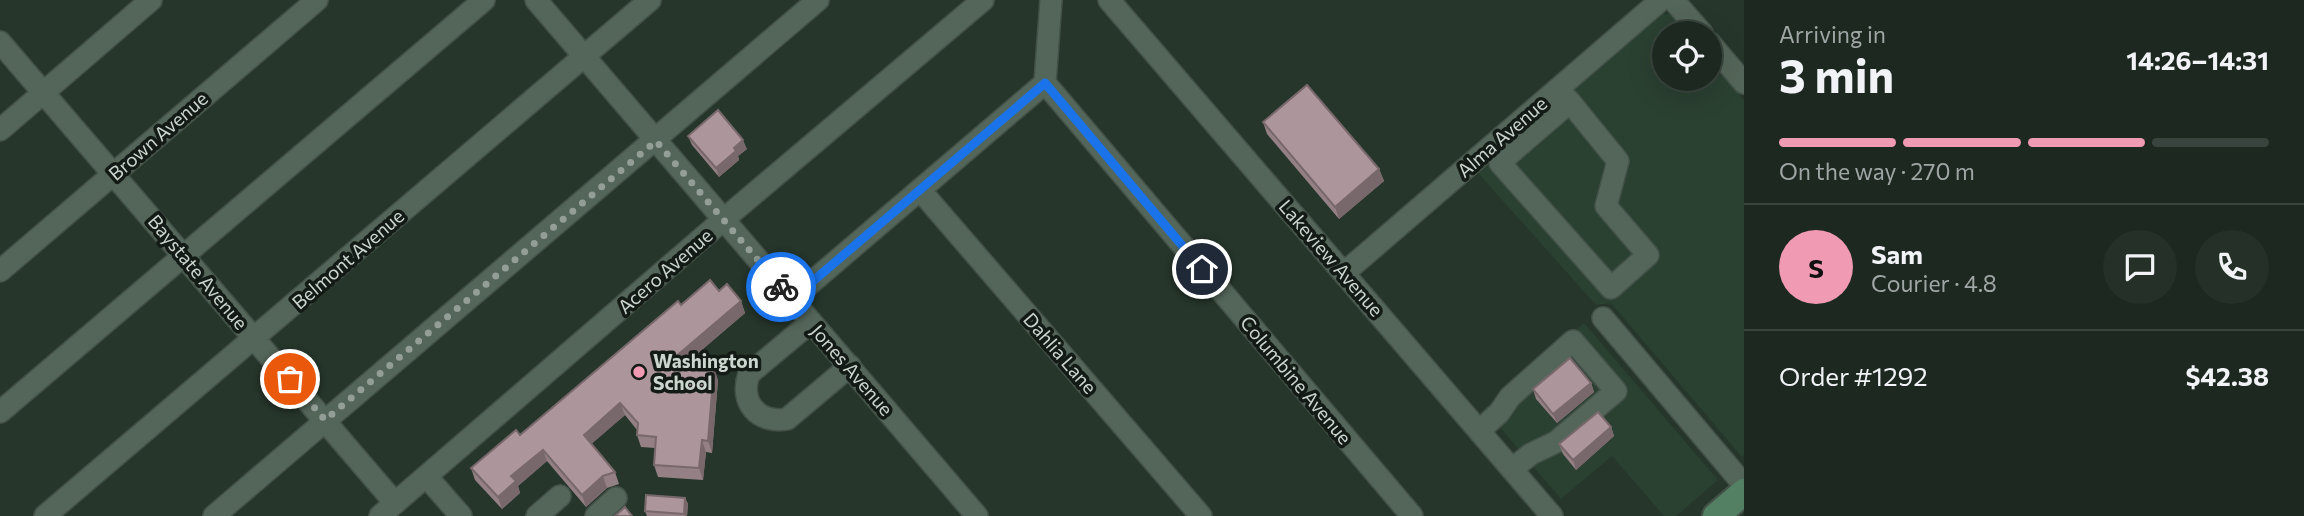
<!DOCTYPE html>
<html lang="en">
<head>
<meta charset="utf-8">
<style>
  :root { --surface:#1c2820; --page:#253029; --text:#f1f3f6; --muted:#a0a6a5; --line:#3a443e; --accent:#f19ab3 }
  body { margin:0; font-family:Commissioner,sans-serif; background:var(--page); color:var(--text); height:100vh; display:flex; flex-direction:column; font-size:26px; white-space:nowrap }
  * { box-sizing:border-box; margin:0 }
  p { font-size:23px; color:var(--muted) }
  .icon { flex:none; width:38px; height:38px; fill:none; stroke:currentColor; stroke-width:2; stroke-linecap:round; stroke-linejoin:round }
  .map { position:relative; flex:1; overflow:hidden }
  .drawer { display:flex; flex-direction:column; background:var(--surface); width:560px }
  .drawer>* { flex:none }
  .fabs { position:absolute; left:1652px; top:21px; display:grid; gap:14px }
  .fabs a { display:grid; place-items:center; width:70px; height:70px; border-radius:50%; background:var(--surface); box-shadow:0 7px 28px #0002,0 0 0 2px var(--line); font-size:35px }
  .pin { position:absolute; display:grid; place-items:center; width:60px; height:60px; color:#fff; margin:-30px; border:4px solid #fff; border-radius:50%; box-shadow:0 2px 7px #0007 }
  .courier { position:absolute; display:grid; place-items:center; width:70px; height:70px; margin:-35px; border:5px solid #1a73e8; border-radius:50%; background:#fff; color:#222; box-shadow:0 2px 9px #0007 }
  .head em { font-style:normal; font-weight:700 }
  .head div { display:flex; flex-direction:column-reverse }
  .head { display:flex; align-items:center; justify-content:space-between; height:119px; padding:0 35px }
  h1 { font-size:46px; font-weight:700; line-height:52px }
  .bar { display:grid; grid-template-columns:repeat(4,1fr); gap:10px 7px; align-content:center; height:84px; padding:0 35px }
  .bar i { height:9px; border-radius:5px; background:var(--line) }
  .bar .on { background:var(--accent) }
  .bar p { grid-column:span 4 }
  .line { display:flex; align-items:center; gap:18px; padding:0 35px; border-top:2px solid var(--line) }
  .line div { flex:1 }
  .round { display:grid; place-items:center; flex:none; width:74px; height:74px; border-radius:37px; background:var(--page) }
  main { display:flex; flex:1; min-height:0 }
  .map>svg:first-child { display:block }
  .built { fill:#2a4031 }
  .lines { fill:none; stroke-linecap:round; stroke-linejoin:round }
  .minor-casing { stroke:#435148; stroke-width:24 }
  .major-casing { stroke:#435148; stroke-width:30 }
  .minor { stroke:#546659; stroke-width:21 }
  .major { stroke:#538062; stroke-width:26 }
  .wall { fill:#948085 }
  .shaded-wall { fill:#78686c }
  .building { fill:#ac959b; stroke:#78686c; stroke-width:2 }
  .done { stroke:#929e96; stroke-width:7; stroke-dasharray:0 12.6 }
  .route { stroke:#1a73e8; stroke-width:9 }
  .poi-dot { fill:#f19ab3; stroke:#141b16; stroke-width:2.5 }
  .labels { text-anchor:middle; stroke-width:7; stroke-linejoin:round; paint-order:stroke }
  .street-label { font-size:19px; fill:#ccd6cf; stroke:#141b16 }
  .poi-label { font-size:19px; font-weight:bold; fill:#ccd6cf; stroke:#141b16; text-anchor:start }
</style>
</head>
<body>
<main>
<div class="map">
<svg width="1744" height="516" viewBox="0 0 1744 516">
  <rect width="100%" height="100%" fill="#26362b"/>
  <g class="built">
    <polygon points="1662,13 1672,15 1687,33 1664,33 1664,79 1710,79 1710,60 1744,100 1744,455 1742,457 1611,303 1596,305 1478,173"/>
    <polygon points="1584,323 1718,480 1676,516 1664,516 1612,456 1561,499 1484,409"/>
  </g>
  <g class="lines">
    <defs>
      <g id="minor">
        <polyline points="536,0 977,516"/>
        <polyline points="1051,0 1045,83 1412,516"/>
        <polyline points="1109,0 1552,516"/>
        <polyline points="1673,0 1702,33"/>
        <polyline points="0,42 395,503"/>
        <polyline points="1710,43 1744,83"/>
        <polyline points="0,130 151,0"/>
        <polyline points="1505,142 1513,151 1570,102 1561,92"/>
        <polyline points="1513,151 1500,163 1611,288 1648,255 1606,206 1618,161 1570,102"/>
        <polyline points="920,190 1201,516"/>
        <polyline points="0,271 317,0"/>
        <polyline points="1344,273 1661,0"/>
        <polyline points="792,299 1045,83"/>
        <polyline points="1603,318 1744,485"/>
        <path d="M811,322L749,374C739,402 758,424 787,419L850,366"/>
        <polyline points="0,412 484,0"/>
        <polyline points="1479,431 1499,413 1510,397 1573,341 1616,391 1556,442 1531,454 1512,469"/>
        <polyline points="427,477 461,516"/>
        <polyline points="45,516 650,0"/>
        <polyline points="214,516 818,0"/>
        <polyline points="380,516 723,220 983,0"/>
        <polyline points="537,516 560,496"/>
        <polyline points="596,516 616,498"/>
      </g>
      <polyline id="major" points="1716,516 1744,492"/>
    </defs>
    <use href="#minor" class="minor-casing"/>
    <use href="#major" class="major-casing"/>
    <use href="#minor" class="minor"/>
    <use href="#major" class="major"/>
  </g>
  <g class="wall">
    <polygon points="1263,122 1379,169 1384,181 1339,219 1267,134"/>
    <polygon points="688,136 747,149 738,156 739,160 719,177 692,145"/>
    <polygon points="719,291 741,301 745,313 683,366 718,380 712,453 706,452 703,480 658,477 654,465 655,448 641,447 637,435 637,430 625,415 591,444 615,472 619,484 607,488 586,507 547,461 518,486 520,493 502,509 475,480 471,468 520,435 681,305"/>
    <polygon points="1591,383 1594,392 1557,423 1536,399 1533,389"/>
    <polygon points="1611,427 1614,436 1576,470 1563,454 1559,444"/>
    <polygon points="685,498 688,504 687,516 647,516 645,511"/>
  </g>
  <g class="shaded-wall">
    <polygon points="743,140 747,149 738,156 739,160 719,177 716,168 734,148"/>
    <polygon points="1379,169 1384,181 1339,219 1335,207"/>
    <polygon points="741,301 745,313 670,377 666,365"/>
    <polygon points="714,368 718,380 712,453 708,441"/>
    <polygon points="1591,383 1594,392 1557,423 1553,414"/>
    <polygon points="620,403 625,415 588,447 584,435"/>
    <polygon points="1611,427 1614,436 1576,470 1573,460"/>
    <polygon points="702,440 706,452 703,480 699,468"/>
    <polygon points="543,450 547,461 518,486 520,493 502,509 498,497 511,476"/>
    <polygon points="603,476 607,488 586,507 582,495"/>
    <polygon points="685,498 688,504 687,516 685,516 684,514"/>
  </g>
  <g class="building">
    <polygon points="1307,85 1379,169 1335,207 1263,122"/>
    <polygon points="718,110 743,140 734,148 736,151 716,168 688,136"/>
    <polygon points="710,280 719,291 727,284 741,301 666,365 714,368 708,441 702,440 699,468 654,465 656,437 637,435 638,423 620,403 584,435 615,472 603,476 582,495 543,450 511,476 516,481 498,497 471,468 516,430 520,435 678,301 681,305"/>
    <polygon points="1570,358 1591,383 1553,414 1533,389"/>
    <polygon points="1598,412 1611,427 1573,460 1559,444"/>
    <polygon points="646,495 685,498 684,514 645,511"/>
    <polygon points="625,507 632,516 615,516"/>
  </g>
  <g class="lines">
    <polyline class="done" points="290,379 325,420 656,141 781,287"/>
    <polyline class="route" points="781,287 792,299 1045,83 1202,269"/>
  </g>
  <circle class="poi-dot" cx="639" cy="372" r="7"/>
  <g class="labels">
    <g class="street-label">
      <text transform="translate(158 136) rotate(-41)" y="7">Brown Avenue</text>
      <text transform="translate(1502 137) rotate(-41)" y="7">Alma Avenue</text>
      <text transform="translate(1331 258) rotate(49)" y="7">Lakeview Avenue</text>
      <text transform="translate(348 259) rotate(-41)" y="7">Belmont Avenue</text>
      <text transform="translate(665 271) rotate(-41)" y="7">Acero Avenue</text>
      <text transform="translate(198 272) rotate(50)" y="7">Baystate Avenue</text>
      <text transform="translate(1060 353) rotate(49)" y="7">Dahlia Lane</text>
      <text transform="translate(852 370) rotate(49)" y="7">Jones Avenue</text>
      <text transform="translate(1296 380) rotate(50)" y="7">Columbine Avenue</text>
    </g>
    <g class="poi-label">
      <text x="653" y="368">Washington<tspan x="653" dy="22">School</tspan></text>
    </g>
  </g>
</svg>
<div class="fabs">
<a><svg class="icon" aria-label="locate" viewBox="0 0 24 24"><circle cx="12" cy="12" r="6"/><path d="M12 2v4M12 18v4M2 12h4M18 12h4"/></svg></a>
</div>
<div class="pin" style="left:290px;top:379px;background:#ea580c"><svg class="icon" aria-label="bag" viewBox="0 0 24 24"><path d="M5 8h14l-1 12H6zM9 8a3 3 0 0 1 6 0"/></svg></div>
<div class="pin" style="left:1202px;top:269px;background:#1f2937"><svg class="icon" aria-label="home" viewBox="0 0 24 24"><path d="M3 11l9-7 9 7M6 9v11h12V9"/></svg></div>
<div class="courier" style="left:781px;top:287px"><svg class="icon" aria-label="bike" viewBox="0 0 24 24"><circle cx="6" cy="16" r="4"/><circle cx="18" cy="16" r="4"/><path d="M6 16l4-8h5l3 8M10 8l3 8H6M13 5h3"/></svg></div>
</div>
<section class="drawer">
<div class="head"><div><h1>3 min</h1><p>Arriving in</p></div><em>14:26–14:31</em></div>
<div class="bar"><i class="on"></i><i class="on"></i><i class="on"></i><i></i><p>On the way · 270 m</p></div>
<div class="line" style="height:126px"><b class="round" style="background:var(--accent);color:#111">S</b><div><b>Sam</b><p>Courier · 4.8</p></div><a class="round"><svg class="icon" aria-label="chat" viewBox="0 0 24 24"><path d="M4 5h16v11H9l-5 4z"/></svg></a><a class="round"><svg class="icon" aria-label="phone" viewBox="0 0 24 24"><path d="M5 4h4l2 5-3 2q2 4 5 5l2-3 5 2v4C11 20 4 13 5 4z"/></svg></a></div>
<div class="line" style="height:91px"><div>Order #1292</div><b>$42.38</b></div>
</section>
</main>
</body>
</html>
